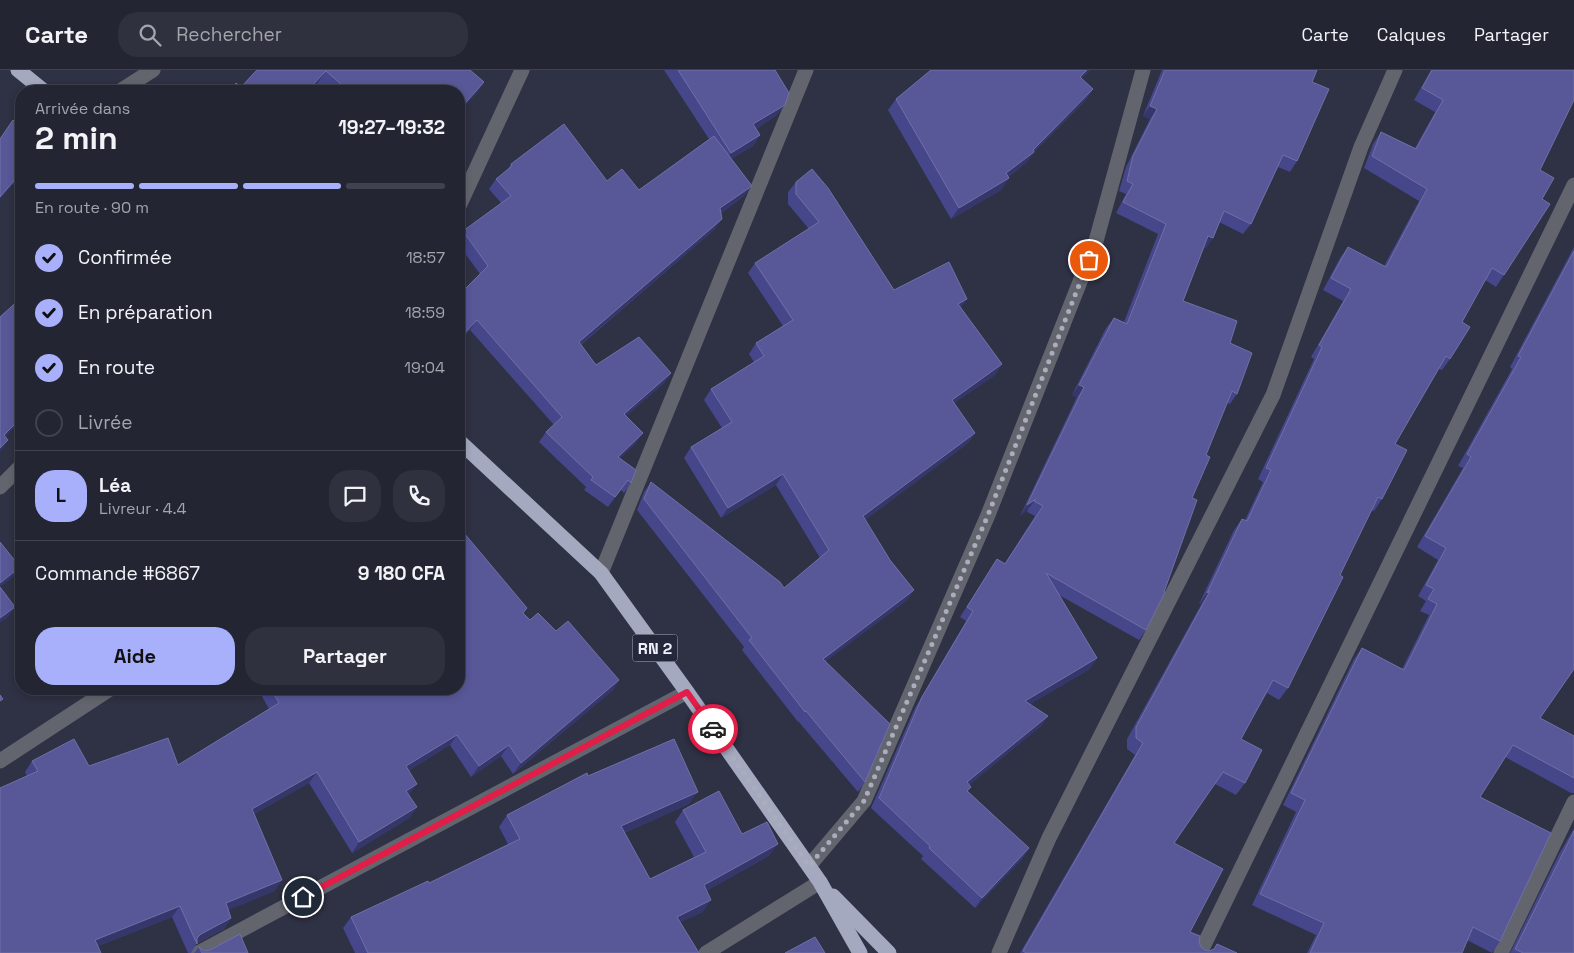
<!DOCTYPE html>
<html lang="fr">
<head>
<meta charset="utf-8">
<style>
  :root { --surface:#232533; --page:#2f313f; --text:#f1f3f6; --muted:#a3a5ac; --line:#40424e; --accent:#a8b0fc }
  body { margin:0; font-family:"Space Grotesk",sans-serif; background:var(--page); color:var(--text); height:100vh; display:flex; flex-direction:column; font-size:19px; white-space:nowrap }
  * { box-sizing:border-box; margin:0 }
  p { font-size:16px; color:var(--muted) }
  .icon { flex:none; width:28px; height:28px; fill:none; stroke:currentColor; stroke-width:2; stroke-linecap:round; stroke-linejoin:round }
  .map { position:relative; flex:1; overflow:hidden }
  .panel { position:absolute; left:15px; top:15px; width:450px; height:610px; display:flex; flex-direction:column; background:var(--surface); border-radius:20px; box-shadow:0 2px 8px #0003,0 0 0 1px var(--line) }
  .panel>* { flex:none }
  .pin { position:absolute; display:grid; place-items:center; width:42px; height:42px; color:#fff; margin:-21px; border:2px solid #fff; border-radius:50%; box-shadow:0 1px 5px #0007 }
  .courier { position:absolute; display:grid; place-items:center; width:50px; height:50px; margin:-25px; border:4px solid #e11d48; border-radius:50%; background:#fff; color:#222; box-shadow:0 1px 6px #0007 }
  .headline em { font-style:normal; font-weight:700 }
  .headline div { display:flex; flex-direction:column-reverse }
  .headline { display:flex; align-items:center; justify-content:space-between; height:85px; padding:0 20px }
  h1 { font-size:32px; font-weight:700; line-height:38px }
  .bar { display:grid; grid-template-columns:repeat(4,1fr); gap:8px 5px; align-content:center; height:60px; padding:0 20px }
  .bar i { height:6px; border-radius:4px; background:var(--line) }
  .bar .active { background:var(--accent) }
  .bar p { grid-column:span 4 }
  .line { display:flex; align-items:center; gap:12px; padding:0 20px; border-top:1px solid var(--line) }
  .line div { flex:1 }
  .round { display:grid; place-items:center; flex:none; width:52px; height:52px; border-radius:20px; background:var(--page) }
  ol { padding:0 20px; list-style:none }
  li { display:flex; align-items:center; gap:15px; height:55px }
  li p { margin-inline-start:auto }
  li .icon { padding:5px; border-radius:50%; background:var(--accent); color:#111; stroke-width:4 }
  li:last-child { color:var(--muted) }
  li i { width:28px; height:28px; border:2px solid var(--line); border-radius:50% }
  .action { display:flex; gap:10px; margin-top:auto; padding:10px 20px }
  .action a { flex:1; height:58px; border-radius:20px; background:var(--accent); color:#111; font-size:20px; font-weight:700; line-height:58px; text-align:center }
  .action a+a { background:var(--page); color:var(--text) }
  header { display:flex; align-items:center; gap:30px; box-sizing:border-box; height:70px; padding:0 25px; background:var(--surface); border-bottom:1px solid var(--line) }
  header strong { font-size:24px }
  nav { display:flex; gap:28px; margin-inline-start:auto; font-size:18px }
  .search { width:350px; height:45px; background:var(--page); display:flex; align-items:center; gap:12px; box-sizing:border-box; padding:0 18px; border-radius:20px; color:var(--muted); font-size:19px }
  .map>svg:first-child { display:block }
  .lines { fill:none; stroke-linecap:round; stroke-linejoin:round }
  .street { stroke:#63656e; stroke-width:15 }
  .highway { stroke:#a5a9c0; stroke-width:15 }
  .wall { fill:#46468b }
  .shaded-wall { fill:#35366a }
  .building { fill:#585898; stroke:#6f70a7 }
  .done { stroke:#abadbc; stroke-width:5; stroke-dasharray:0 9 }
  .route { stroke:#e11d48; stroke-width:6 }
  .labels { text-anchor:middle; stroke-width:4.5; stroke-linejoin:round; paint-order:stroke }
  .shield { fill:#25273a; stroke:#b2b4c2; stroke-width:1 }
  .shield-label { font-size:16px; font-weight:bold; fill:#eef0fc }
</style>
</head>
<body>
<header>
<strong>Carte</strong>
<div class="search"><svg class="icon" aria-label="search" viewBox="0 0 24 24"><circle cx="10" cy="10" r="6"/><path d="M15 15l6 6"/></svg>Rechercher</div>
<nav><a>Carte</a><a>Calques</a><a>Partager</a></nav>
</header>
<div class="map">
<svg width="1574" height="883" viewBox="0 0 1574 883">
  <rect width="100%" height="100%" fill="#2f3144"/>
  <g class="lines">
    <g class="street">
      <polyline points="120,21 153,0"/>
      <polyline points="459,136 522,0"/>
      <polyline points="0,417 21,396"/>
      <polyline points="601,503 806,0"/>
      <polyline points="0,691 110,619"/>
      <polyline points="809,796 864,731 988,445 1096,171 1143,0"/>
      <polyline points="198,883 687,622"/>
      <polyline points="706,883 820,812"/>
      <polyline points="999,883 1049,768 1273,325 1361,77 1395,0"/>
      <polyline points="1200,883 1574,115"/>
      <polyline points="1501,883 1574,732"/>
    </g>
    <g class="highway">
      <polyline points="18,0 44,21"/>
      <polyline points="459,371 601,503 687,622 820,812 860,883"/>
      <polyline points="833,826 889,883"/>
    </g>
  </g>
  <g class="wall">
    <polygon points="257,0 470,0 484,12 475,25 459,21 325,21 317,14 310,21 229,21 241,17"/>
    <polygon points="664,0 775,0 777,45 756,59 760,65 753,76 731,89 744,126 721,143 715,159 581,275 596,295 671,303 664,313 626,346 636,373 620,388 631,413 624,423 621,420 608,437 584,420 586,417 539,372 546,362 554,355 470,260 459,272 459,225 480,204 459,175 459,168 463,161 501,133 489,119 496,109 507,100 511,94 607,111 639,120 709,69"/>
    <polygon points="931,0 1090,0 1081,9 1093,19 1085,31 1034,82 1026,93 1008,107 1009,108 1001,120 951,149 888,40 896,29"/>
    <polygon points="1162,0 1317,0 1312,12 1297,91 1290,102 1278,97 1251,154 1243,164 1219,152 1213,168 1206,178 1204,178 1183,231 1230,273 1237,324 1230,334 1227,333 1206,385 1146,560 1139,570 1059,525 1097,588 1090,599 1030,634 1048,646 1041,656 969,715 968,721 1029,778 1022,789 975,838 921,789 923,786 871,738 915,638 966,551 960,547 997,489 1005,493 1035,446 1027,442 1028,439 1020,446 1077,327 1072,325 1106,258 1114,248 1124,252 1158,164 1116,143 1126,124 1119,121 1126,97 1150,49 1143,46"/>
    <polygon points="1431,0 1574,0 1540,100 1542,129 1504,205 1496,217 1485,210 1462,252 1450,289 1442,300 1439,299 1395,374 1382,429 1374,441 1371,440 1340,505 1288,618 1279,630 1267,623 1241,669 1245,713 1236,725 1215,714 1174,773 1190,862 1199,872 1201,877 1205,880 1237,883 1020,883 1135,685 1127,679 1127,669 1202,533 1199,534 1234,460 1242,449 1245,450 1263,412 1258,409 1314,289 1311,287 1343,231 1323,220 1340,188 1348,177 1384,196 1419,131 1364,98 1373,74 1381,62 1415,78 1435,42 1414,30"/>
    <polygon points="21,55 21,121 13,114"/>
    <polygon points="796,112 894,220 961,238 1002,294 995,305 954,333 975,363 968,373 865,450 890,490 914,520 906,531 826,591 865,712 858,722 798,651 798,652 742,580 744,577 637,440 644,422 651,412 784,518 820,488 776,415 721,448 684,388 691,377 722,358 704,330 711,319 754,292 749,284 756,273 783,256 748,203 755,193 809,159 788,134 788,122"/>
    <polygon points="1574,177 1574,599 1540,648 1574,666 1574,723 1571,723 1505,687 1480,727 1500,871 1492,883 1467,870 1462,883 1307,883 1316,865 1252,835 1296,742 1283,735 1354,589 1362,578 1402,599 1429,545 1420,541 1426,531 1418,526 1438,490 1417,477 1463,398 1458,396 1512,299 1510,297"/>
    <polygon points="523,543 530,550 556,561 619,610 612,621 513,704 501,686 471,707 450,675 408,701 409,725 417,737 409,748 352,783 309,713 254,744 282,810 274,821 228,840 231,848 224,859 197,873 191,883 188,883 172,847 98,876 25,702 32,691 89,696 178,695 269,639 258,619 459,619"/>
    <polygon points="588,706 689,734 624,763 650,809 694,787 675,752 683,740 742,764 770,785 706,821 703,842 680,852 699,883 355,883 343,858 351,847 429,813 508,774 499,757 507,745"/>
    <polygon points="1574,758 1574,883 1510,883 1559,784"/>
    <polygon points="199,877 205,881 248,883 194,883"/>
  </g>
  <g class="shaded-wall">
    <polygon points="1087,0 1090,0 1072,19 1080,7"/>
    <polygon points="326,1 317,14 310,21 307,21"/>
    <polygon points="484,12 475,25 459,43 459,40"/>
    <polygon points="1093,19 1085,31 1034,82 1026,93 998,114 1006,103 1033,80"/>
    <polygon points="785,35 777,45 746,65 753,54"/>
    <polygon points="1150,36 1157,39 1150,49 1143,46"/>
    <polygon points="760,65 753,76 724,94 731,83"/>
    <polygon points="20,104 13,114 0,129 0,127"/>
    <polygon points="1009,108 1001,120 951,149 959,138"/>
    <polygon points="752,116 744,126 713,148 720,138"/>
    <polygon points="722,149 715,159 572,282 579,272"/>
    <polygon points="1208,166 1213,168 1206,178 1201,177"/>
    <polygon points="967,229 960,239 958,234"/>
    <polygon points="477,250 470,260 459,272 460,268"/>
    <polygon points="1002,294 995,305 944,340 952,330"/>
    <polygon points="671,303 664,313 617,354 624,344"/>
    <polygon points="1079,315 1084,317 1077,327 1072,325"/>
    <polygon points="21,348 21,351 0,372 4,365"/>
    <polygon points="643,363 636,373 611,397 618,387"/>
    <polygon points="975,363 968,373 856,457 863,446"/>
    <polygon points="8,370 1,381 0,382 0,378"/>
    <polygon points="783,404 776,415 721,448 728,438"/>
    <polygon points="628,410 621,420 608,437 615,427"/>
    <polygon points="1036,429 1028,439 1020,446 1027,435"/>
    <polygon points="20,497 12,508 0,517 0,513"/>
    <polygon points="914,520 906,531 816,599 823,589"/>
    <polygon points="1210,521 1202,533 1199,534 1207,523"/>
    <polygon points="15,537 7,548 0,553 0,548"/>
    <polygon points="1097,588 1090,599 1017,642 1025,631"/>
    <polygon points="619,610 612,621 513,704 521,693"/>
    <polygon points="1048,646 1041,656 959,723 967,712"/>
    <polygon points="457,665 450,675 398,707 406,696"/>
    <polygon points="509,675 501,686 471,707 479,696"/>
    <polygon points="317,702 309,713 245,749 252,739"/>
    <polygon points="417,714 409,725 398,732 406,721"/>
    <polygon points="698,722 689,734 612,768 621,756"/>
    <polygon points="417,737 409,748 352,783 359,772"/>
    <polygon points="778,774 770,785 695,827 704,815"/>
    <polygon points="1029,778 1022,789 975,838 982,828"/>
    <polygon points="282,810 274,821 219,844 226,833"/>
    <polygon points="711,830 703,842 668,858 677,847"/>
    <polygon points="180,836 172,847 87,880 95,870"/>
    <polygon points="231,848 224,859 196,873 195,871 201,864"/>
  </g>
  <g class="building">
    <polygon points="257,0 470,0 484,12 459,40 459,21 349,21 326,1 307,21 229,21 236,13 241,17"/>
    <polygon points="678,0 775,0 789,23 785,35 753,54 760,65 731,83"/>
    <polygon points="931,0 1087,0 1080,7 1093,19 1033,80 1034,82 1006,103 1009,108 959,138 896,29"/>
    <polygon points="1165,0 1317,0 1312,12 1329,19 1297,91 1283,85 1251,154 1224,141 1213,168 1208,166 1183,231 1237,251 1230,273 1252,283 1237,324 1232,321 1206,385 1210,387 1192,428 1197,430 1164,522 1165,522 1146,560 1046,503 1097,588 1025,631 1048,646 967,712 971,717 967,721 1029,778 982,828 929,778 930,776 879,728 922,627 973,541 967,537 997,489 1005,494 1043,436 1034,431 1036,429 1027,435 1084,317 1079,315 1114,248 1127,254 1166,154 1123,132 1133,114 1127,111 1133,86 1157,39 1150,36"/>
    <polygon points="1432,0 1574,0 1574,30 1540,100 1554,108 1542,129 1550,134 1504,205 1492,198 1462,252 1470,257 1450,289 1446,286 1395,374 1407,380 1382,429 1378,427 1340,505 1343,507 1288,618 1273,610 1241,669 1262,680 1245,713 1223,702 1174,773 1223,799 1190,862 1200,866 1199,872 1201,877 1205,880 1209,881 1214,879 1217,874 1237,883 1026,883 1023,881 1143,673 1136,668 1136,657 1210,521 1207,523 1242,449 1247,451 1271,400 1266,398 1322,277 1319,275 1351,219 1331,208 1348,177 1386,197 1427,119 1372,86 1381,62 1416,79 1443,30 1422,18"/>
    <polygon points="13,50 21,55 21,105 20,104 0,127 0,69"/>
    <polygon points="564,54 607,111 622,99 639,120 714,66 752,116 720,138 722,149 579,272 596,295 639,267 671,303 624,344 643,363 618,387 636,400 631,413 628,410 615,427 591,410 593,407 546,362 562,347 477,250 460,268 459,267 459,225 488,196 463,161 511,126 496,109 512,96 511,94"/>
    <polygon points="812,99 828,118 894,220 949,192 967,229 958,234 1002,294 952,330 975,363 863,446 890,490 914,520 823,589 890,654 865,712 806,641 805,642 749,570 752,568 644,429 651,412 780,512 784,518 829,480 783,404 728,438 691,377 732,352 711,319 764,286 756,273 793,250 755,193 819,152 796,124 796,112"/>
    <polygon points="1574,181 1574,599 1540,648 1574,666 1574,708 1513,675 1480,727 1551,763 1500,871 1473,857 1462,883 1310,883 1324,853 1260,824 1305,730 1291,723 1362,578 1404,600 1437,534 1428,529 1434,519 1426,515 1446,478 1425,466 1471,387 1467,384 1521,287 1518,286"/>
    <polygon points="21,228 21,348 4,365 8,370 0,378 0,247"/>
    <polygon points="459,457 527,538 523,543 530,550 538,543 556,561 568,551 619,610 521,693 509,675 479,696 457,665 406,696 417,714 406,721 417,737 359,772 317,702 252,739 282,810 226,833 231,848 201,864 197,868 197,874 180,836 95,870 101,883 0,883 0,718 38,701 32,691 74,669 89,696 168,668 178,695 279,633 271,619 459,619"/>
    <polygon points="0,472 20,497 0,513"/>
    <polygon points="0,517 15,537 0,548"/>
    <polygon points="0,625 3,629 0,631"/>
    <polygon points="674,669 698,722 621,756 650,809 706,782 683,740 719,721 742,764 767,752 778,774 704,815 711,830 677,847 699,883 368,883 351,847 428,811 429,813 520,769 507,745 587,703 588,706"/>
    <polygon points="1574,761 1574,883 1523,883 1515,879"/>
    <polygon points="240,864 248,883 202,883 199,877 205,881 210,880"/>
    <polygon points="815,867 825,883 785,883"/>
  </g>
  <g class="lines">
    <polyline class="done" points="713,659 809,796 864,731 988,445 1089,190"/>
    <polyline class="route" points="303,827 687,622 713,659"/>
  </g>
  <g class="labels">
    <rect class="shield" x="632.5" y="564.5" width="45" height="27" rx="4"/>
    <g class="shield-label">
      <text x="655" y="584">RN 2</text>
    </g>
  </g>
</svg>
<div class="pin" style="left:1089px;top:190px;background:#ea580c"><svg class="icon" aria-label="bag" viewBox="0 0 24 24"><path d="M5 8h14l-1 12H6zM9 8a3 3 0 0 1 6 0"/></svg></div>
<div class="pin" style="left:303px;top:827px;background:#1f2937"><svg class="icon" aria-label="home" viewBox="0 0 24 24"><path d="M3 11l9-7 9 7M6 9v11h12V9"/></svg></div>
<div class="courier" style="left:713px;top:659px"><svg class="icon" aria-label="car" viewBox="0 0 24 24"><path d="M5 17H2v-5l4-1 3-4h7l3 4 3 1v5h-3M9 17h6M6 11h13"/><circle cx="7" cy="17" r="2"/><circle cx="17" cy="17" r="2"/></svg></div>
<section class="panel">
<div class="headline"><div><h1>2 min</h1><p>Arrivée dans</p></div><em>19:27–19:32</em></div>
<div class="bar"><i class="active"></i><i class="active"></i><i class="active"></i><i></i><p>En route · 90 m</p></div>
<ol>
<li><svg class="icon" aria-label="check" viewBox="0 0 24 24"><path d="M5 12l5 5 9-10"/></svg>Confirmée<p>18:57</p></li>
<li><svg class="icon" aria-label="check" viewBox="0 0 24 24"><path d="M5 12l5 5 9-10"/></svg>En préparation<p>18:59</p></li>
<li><svg class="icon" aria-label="check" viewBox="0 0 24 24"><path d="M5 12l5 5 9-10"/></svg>En route<p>19:04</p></li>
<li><i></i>Livrée</li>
</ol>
<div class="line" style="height:90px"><b class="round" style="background:var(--accent);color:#111">L</b><div><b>Léa</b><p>Livreur · 4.4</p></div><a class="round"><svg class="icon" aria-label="chat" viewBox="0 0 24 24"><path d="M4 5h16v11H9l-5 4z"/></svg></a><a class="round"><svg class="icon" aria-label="phone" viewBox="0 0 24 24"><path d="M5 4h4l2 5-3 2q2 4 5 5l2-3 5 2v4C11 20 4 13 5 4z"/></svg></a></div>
<div class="line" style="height:65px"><div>Commande #6867</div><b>9 180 CFA</b></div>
<div class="action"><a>Aide</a><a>Partager</a></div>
</section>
</div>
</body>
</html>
